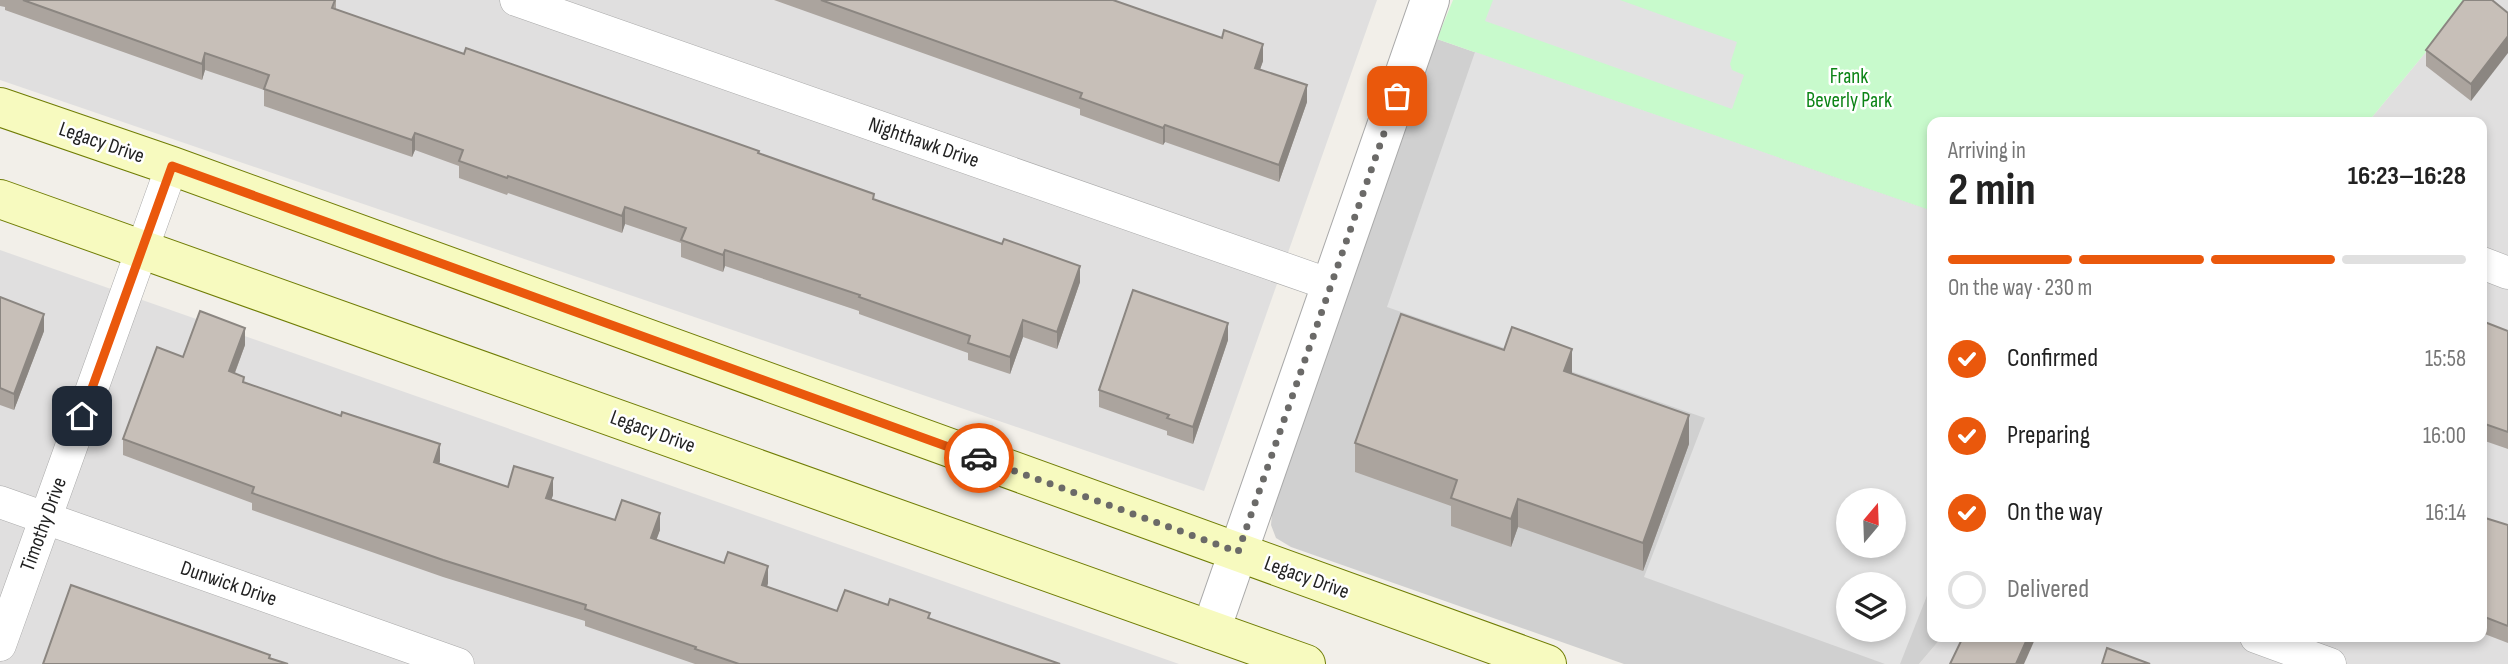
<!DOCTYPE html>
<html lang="en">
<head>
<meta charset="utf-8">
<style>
  :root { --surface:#fff; --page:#f2f2f2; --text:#222; --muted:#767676; --line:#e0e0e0; --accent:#ea580c }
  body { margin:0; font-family:"Sofia Sans Condensed",sans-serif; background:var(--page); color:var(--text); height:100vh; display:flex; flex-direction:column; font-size:26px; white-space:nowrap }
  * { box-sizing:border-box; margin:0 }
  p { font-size:23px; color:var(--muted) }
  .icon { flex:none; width:38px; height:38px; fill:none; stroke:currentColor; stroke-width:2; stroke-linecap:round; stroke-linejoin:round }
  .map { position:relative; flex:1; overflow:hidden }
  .details { position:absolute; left:1927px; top:117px; width:560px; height:525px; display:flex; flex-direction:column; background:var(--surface); border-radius:14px; box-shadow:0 4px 10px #0003 }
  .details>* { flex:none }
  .needle { width:46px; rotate:19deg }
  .buttons { position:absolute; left:1836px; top:488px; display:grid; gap:14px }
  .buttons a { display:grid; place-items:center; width:70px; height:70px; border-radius:50%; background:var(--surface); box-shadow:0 4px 10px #0003; font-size:35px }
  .pin { position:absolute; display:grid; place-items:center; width:60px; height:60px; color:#fff; margin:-30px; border-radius:14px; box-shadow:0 4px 10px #0006 }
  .courier { position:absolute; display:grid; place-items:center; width:70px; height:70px; margin:-35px; border:5px solid #ea580c; border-radius:50%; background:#fff; color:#222; box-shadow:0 2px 9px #0007 }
  .summary em { font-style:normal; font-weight:700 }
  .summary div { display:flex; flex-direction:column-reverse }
  .summary { display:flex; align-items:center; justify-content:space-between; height:119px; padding:0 21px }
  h1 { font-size:46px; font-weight:700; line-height:52px }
  .bar { display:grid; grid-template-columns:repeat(4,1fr); gap:10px 7px; align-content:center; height:84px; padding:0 21px }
  .bar i { height:9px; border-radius:5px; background:var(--line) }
  .bar .current { background:var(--accent) }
  .bar p { grid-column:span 4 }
  ol { padding:0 21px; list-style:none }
  li { display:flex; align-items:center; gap:21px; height:77px }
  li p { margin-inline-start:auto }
  li .icon { padding:7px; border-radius:50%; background:var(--accent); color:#fff; stroke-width:4 }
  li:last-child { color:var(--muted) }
  li i { width:38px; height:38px; border:4px solid var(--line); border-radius:50% }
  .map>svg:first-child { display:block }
  .residential { fill:#e0dfdf }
  .religious { fill:#d0d0d0; fill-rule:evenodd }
  .park { fill:#c8facc }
  .parking { fill:#e2e2e2; fill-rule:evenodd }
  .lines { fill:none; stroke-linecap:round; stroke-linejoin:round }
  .minor-casing { stroke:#a9a9a9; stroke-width:33 }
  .tertiary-casing { stroke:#a9a9a9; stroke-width:40 }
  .secondary-casing { stroke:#707d05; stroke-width:40 }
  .minor { stroke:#fff; stroke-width:32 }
  .tertiary { stroke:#fff; stroke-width:38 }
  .secondary { stroke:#f7fabf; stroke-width:38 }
  .wall { fill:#aba49e }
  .shaded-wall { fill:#8b8681 }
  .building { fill:#c7bfb8; stroke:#8b8681; stroke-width:2 }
  .done { stroke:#6b6a68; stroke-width:7; stroke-dasharray:0 12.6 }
  .route { stroke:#ea580c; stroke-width:9 }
  .labels { text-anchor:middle; stroke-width:5; stroke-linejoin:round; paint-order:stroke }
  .park-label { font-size:21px; fill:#0c8416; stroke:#fff }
  .street-label { font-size:21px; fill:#222; stroke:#fff }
</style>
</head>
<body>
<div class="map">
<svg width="2508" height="664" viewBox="0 0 2508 664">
  <rect width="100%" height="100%" fill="#f2efe9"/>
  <g class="residential">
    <polygon points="0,0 1377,0 1204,491 0,80"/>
    <polygon points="2469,0 2508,0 2508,664 1919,664 1942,637 2482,637 2482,122 2368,122"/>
    <polygon points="0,250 1179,664 0,664"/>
  </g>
  <path class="religious" d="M1437,39L1932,211V637H1942L1919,664H1624L1291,547L1276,538L1271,525L1272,513ZM1848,500H1894V546H1848ZM1848,584H1894V630H1848Z"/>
  <polygon class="park" points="1453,0 2469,0 2368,122 1932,122 1932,211 1437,39"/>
  <g class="parking">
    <polygon points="1493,0 1620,0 1737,42 1730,64 1732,70 1744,75 1732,109 1485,21"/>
    <path d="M1475,52L1932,211V583L1900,664H1885L1644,577L1705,418L1387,307ZM1848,500H1894V546H1848ZM1848,584H1894V630H1848Z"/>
  </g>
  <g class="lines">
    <defs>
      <g id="minor">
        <polyline points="516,0 1331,285"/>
        <polyline points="2482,263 2508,273"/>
        <polyline points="0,502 458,664"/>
        <polyline points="2256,637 2330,664"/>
        <polyline points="0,645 172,166"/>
      </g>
      <polyline id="tertiary" points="1211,630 1430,0"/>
      <g id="secondary">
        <polyline points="0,107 172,166 1547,664"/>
        <polyline points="0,199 1306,664"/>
      </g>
    </defs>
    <use href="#minor" class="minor-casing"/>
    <use href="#tertiary" class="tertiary-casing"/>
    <use href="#secondary" class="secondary-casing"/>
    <use href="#minor" class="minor"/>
    <use href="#tertiary" class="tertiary"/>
    <use href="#secondary" class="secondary"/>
  </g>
  <g class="wall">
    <polygon points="0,0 336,0 336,9 464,54 759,154 1080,282 1057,349 1023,337 1010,374 968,360 968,353 859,314 859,311 725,266 723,272 681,257 681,243 625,224 622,233 508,193 507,195 459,178 459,166 415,150 412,157 264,106 264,90 205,70 202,80 5,10 5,7 0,6"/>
    <polygon points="774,0 1113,0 1263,61 1260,69 1307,102 1279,182 1165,142 1163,145 1080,115 1080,109"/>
    <polygon points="2492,0 2471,101 2426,66 2426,50"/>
    <polygon points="0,297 44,331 14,410 0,405"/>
    <polygon points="2482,321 2508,331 2508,449 2482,440"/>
    <polygon points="1228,340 1193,444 1167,435 1167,431 1099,407 1099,390"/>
    <polygon points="245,345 235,373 244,383 440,461 439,463 508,487 553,495 551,500 615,520 660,530 656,539 768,583 767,587 837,611 930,619 1060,664 695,664 585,626 585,621 443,577 252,510 252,503 123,455 123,439 183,357"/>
    <polygon points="1572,373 1689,444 1643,571 1518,527 1511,547 1451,526 1451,506 1355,472 1355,443"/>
    <polygon points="2482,517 2508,525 2508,643 2482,633"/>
  </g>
  <g class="shaded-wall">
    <polygon points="2508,36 2508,53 2471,101 2471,84"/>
    <polygon points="1263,44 1263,61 1255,84 1255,68"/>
    <polygon points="205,53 205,70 202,80 202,64"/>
    <polygon points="1307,85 1307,102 1279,182 1279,165"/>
    <polygon points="1165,125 1165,142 1163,145 1163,128"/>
    <polygon points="415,133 415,150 412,157 412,140"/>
    <polygon points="625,207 625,224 622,233 622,216"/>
    <polygon points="725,250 725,266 723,272 723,255"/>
    <polygon points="1080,266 1080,282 1057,349 1057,332"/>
    <polygon points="44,314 44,331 14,410 14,394"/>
    <polygon points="1023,320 1023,337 1010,374 1010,357"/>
    <polygon points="1228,323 1228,340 1193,444 1193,427"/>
    <polygon points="245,328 245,345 229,388 229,371"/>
    <polygon points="1572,349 1572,377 1564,371"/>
    <polygon points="1689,415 1689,444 1643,571 1643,543"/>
    <polygon points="440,444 440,461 434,479 434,462"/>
    <polygon points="553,478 553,495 546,515 546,498"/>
    <polygon points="1518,499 1518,527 1511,547 1511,519"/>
    <polygon points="660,513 660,530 651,555 651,538"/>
    <polygon points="768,566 768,583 762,602 762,585"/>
    <polygon points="2028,637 2036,637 2024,664 2016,664"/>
  </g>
  <g class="building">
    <polygon points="23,0 335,0 332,8 464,54 466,48 759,151 758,153 874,194 873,199 1002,244 1004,239 1080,266 1057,332 1023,320 1010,357 968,343 970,336 859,297 860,295 725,250 723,255 681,240 686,228 625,207 622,216 508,176 507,178 459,161 463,150 415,133 412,140 264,89 269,75 205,53 202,64"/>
    <polygon points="821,0 1113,0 1222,38 1224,30 1263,44 1255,68 1307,85 1279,165 1165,125 1163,128 1080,98 1082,93"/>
    <polygon points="2464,0 2492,0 2508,13 2508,36 2471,84 2426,50"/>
    <polygon points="1133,290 1228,323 1193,427 1167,418 1169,415 1099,390"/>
    <polygon points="0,297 44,314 14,394 0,388"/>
    <polygon points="200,311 245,328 229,371 244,377 243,382 341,416 342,412 440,444 434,462 508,487 514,466 553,478 546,498 615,520 622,500 660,513 651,538 724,563 728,552 768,566 762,585 837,611 845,590 888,605 890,599 930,613 928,618 1060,664 739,664 695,649 696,647 585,609 586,605 443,560 252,493 254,487 123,439 157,347 183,357"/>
    <polygon points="1401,314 1504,350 1512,327 1572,349 1564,371 1689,415 1643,543 1518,499 1511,519 1451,498 1457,480 1355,443"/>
    <polygon points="2482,321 2508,331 2508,432 2482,423"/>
    <polygon points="2482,517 2508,525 2508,626 2482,616"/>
    <polygon points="71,585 270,655 269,658 288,664 43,664"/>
    <polygon points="1963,637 2028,637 2016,664 1950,664"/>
    <polygon points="2107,648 2150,664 2102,664"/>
  </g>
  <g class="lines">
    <polyline class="done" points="979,458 1238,552 1397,96"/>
    <polyline class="route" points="82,416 172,166 979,458"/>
  </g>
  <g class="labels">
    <g class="park-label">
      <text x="1849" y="83">Frank<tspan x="1849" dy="24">Beverly Park</tspan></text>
    </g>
    <g class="street-label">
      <text transform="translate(102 142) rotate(19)" y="7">Legacy Drive</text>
      <text transform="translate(924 142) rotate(19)" y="7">Nighthawk Drive</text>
      <text transform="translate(653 431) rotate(20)" y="7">Legacy Drive</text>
      <text transform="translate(43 524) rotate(-70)" y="7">Timothy Drive</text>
      <text transform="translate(1307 577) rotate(20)" y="7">Legacy Drive</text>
      <text transform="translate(229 583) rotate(19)" y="7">Dunwick Drive</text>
    </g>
  </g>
</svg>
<div class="buttons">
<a><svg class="needle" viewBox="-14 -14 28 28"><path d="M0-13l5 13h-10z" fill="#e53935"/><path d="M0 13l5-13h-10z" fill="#767676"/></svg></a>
<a><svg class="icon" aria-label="layers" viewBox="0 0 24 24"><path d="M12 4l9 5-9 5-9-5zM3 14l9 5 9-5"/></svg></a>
</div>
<div class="pin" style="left:1397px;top:96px;background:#ea580c"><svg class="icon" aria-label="bag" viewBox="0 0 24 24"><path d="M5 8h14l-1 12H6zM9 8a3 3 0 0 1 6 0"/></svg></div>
<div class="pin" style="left:82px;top:416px;background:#1f2937"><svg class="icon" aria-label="home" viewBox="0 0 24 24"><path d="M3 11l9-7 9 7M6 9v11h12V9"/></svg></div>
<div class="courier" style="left:979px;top:458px"><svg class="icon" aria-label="car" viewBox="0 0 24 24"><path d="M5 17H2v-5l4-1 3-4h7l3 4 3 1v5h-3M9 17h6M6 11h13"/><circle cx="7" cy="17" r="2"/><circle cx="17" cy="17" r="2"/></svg></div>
<section class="details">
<div class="summary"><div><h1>2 min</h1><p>Arriving in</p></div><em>16:23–16:28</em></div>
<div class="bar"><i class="current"></i><i class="current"></i><i class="current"></i><i></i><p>On the way · 230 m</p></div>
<ol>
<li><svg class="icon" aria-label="check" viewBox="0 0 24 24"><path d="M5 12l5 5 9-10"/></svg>Confirmed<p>15:58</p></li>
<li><svg class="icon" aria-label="check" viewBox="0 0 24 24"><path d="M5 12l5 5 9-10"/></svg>Preparing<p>16:00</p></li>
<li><svg class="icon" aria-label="check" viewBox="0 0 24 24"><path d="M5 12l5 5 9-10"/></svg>On the way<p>16:14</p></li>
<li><i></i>Delivered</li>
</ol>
</section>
</div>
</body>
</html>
